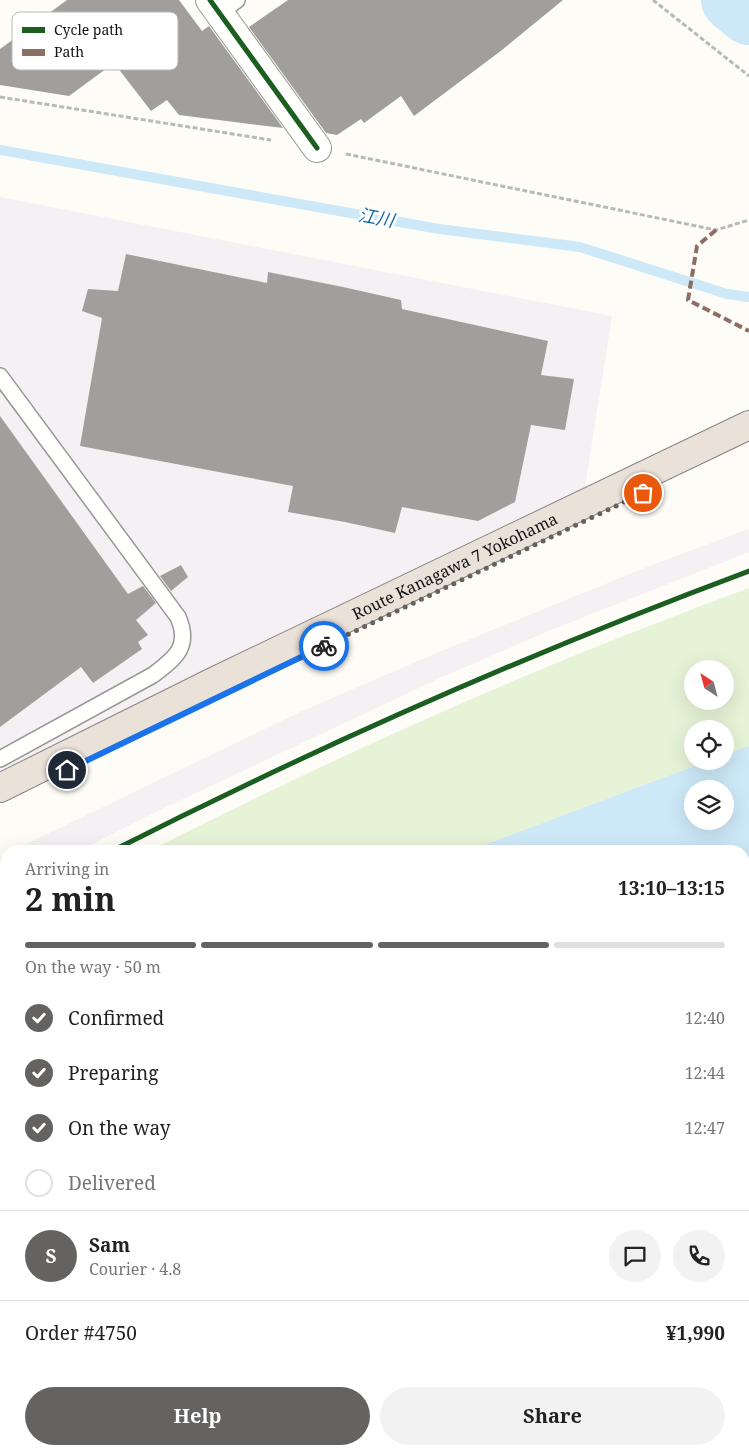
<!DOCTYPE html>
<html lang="en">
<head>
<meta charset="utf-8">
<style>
  :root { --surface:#fff; --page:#f2f2f2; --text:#222; --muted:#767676; --line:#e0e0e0; --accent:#646362 }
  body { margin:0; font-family:"Noto Serif","Noto Sans JP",serif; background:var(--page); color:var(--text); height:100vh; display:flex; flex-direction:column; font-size:19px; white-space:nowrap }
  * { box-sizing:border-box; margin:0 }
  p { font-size:16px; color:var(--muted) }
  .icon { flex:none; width:28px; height:28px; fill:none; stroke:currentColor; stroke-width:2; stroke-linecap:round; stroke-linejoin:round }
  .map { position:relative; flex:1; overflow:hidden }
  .side { position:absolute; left:0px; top:845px; width:750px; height:610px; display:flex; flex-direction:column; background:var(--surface); border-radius:20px 20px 0 0; box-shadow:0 5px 20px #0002 }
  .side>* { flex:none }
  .needle { width:32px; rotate:324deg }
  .buttons { position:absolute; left:684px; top:660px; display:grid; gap:10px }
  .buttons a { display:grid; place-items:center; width:50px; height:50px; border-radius:50%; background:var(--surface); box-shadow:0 5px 20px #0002; font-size:25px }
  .pin { position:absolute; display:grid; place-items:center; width:42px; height:42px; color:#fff; margin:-21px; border:2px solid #fff; border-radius:50%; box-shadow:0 1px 5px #0007 }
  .courier { position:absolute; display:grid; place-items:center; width:50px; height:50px; margin:-25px; border:4px solid #1a73e8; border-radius:50%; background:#fff; color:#222; box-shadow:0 1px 6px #0007 }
  .overview em { font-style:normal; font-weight:700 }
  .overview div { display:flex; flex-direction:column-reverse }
  .overview { display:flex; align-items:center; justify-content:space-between; height:85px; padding:0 25px }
  h1 { font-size:32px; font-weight:700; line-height:38px }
  .bar { display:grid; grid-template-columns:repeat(4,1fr); gap:8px 5px; align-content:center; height:60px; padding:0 25px }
  .bar i { height:6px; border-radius:4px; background:var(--line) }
  .bar .selected { background:var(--accent) }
  .bar p { grid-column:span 4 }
  .line { display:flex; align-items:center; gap:12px; padding:0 25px; border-top:1px solid var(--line) }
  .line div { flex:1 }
  .round { display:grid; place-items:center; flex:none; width:52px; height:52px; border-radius:26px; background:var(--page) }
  ol { padding:0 25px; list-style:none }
  li { display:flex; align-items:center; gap:15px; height:55px }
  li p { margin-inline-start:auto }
  li .icon { padding:5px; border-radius:50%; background:var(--accent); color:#fff; stroke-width:4 }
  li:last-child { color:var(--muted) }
  li i { width:28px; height:28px; border:2px solid var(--line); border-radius:50% }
  .button { display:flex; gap:10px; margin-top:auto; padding:10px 25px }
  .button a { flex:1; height:58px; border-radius:30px; background:var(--accent); color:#fff; font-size:20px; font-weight:700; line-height:58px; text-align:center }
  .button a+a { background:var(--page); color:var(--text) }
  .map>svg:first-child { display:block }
  .industrial { fill:#f5f0f3 }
  .green { fill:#e7f3d7; fill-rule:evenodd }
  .water { fill:#cde8f7; fill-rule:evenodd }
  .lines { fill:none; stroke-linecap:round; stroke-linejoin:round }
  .stream { stroke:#cde8f7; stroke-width:10 }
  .river { stroke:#cde8f7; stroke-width:62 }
  .building { fill:#a19f9c }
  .service-casing { stroke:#979795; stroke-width:18 }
  .minor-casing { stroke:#979795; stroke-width:30 }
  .motorway-casing { stroke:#858482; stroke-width:30 }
  .path { stroke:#b9b9b8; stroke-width:3; stroke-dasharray:5 2.5; stroke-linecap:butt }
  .service { stroke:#fffffe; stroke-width:15 }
  .minor { stroke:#fffffe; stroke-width:28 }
  .motorway { stroke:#eae1d8; stroke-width:28 }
  .quiet { stroke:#8d6e63; stroke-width:4; stroke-dasharray:8 4; stroke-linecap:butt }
  .cycleway-casing { stroke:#fff; stroke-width:8 }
  .cycleway { stroke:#1b5e20; stroke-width:5 }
  .done { stroke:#646362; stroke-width:5; stroke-dasharray:0 9 }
  .route { stroke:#1a73e8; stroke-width:6 }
  .labels { text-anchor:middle; stroke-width:5; stroke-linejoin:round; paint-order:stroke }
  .street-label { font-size:16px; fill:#111; stroke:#fff }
  .water-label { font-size:18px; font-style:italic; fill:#1768a6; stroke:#fff }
  .key { fill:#fff; stroke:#b8b8b8; stroke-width:1 }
  .key-label { font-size:14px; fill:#111 }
</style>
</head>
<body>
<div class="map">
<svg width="749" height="1455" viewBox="0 0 749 1455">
  <rect width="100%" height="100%" fill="#fdfcf7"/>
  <g class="industrial">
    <polygon points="0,197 612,316 585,487 0,776"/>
    <polygon points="749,529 749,552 551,630 442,677 160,810 78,851 12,851 300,712 432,655 546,608 652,565"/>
    <polygon points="6,854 6,888 0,891 0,858"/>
  </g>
  <g class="green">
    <path d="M749,588V746L725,755V729H692V761H708L468,851H149C344,752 544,663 749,588ZM692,669H725V701H692Z"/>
    <polygon points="749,879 749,1166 744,1168 744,881"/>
    <polygon points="6,925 6,1067 0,1070 0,928"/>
    <polygon points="6,1301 6,1449 185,1449 173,1455 0,1455 0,1305"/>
    <polygon points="749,1327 749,1379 744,1382 744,1330"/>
    <polygon points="504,1449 598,1449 586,1455 492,1455"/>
  </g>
  <g class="water">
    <path d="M749,746V879L744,881V851H468L708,761H725V755ZM692,789H725V821H692Z"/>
    <polygon points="6,1067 6,1301 0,1305 0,1070"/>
    <polygon points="749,1405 749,1455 647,1455 660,1449 744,1449 744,1407"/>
  </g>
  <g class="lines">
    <polyline class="stream" points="0,150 439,229 580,247 727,294 749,297"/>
    <polyline class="river" points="732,0 749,14"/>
  </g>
  <g class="building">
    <polygon points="67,0 179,0 202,31 209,26 283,128 179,115 167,100 151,111 114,63 69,96 0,85 0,49"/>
    <polygon points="288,0 563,0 502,50 414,116 401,96 364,123 361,119 337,135 326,133 249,27"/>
    <polygon points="126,254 267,283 268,272 343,287 401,300 402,309 548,341 541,375 574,379 565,430 531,425 515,502 478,521 402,507 395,533 345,522 288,512 293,486 80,446 102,318 82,311 88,289 118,291"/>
    <polygon points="0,416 128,594 143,586 156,603 136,620 148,635 138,642 142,649 93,683 81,667 0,727"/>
    <polygon points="181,565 188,577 171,591 160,576"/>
  </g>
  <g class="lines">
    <defs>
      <g id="service">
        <polyline points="220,13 237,0"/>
        <path d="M0,376L178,617C191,647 175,658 153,675L0,759"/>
      </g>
      <polyline id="minor" points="210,0 317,148"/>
      <g id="motorway">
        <path id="s1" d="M0,788L213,682L749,425"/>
      </g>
    </defs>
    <use href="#service" class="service-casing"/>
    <use href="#minor" class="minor-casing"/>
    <use href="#motorway" class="motorway-casing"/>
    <g class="path">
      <polyline points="653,0 749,76"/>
      <polyline points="0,97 271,140"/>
      <polyline points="346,154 716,230 749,220"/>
    </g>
    <use href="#service" class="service"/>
    <use href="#minor" class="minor"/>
    <use href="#motorway" class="motorway"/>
    <polyline class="quiet" points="716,230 697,246 688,300 749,331"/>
    <defs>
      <g id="cycleway">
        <polyline points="210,0 317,148"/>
        <path d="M112,851C319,746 532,652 749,571"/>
      </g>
    </defs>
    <use href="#cycleway" class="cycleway-casing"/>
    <use href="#cycleway" class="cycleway"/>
  </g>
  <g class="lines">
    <polyline class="done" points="324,646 643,493"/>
    <polyline class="route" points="67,770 324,646"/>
  </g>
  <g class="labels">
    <g class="street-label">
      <text dy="6" stroke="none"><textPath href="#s1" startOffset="506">Route Kanagawa 7 Yokohama</textPath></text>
    </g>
    <g class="water-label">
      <text transform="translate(376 218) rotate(10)" y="6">江川</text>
    </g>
  </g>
  <rect x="12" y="12" width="166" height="58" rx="8" class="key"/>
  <rect x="22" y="27" width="23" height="6" fill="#1b5e20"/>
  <rect x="22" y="49" width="23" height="7" fill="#8d6e63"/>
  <g class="key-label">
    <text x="54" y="35">Cycle path</text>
    <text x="54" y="57">Path</text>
  </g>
</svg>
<div class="buttons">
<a><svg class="needle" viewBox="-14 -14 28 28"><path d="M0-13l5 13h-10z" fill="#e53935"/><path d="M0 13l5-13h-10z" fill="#767676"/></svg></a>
<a><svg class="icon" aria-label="locate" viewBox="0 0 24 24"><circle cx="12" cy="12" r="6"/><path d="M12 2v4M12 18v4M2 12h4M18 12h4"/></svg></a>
<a><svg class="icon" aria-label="layers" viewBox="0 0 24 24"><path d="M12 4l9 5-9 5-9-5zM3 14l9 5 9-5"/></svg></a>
</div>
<div class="pin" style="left:643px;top:493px;background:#ea580c"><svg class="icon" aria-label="bag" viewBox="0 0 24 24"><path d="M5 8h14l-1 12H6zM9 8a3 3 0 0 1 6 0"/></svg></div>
<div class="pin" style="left:67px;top:770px;background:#1f2937"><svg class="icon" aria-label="home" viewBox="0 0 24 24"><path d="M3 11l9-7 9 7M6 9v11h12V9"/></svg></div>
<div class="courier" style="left:324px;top:646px"><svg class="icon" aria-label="bike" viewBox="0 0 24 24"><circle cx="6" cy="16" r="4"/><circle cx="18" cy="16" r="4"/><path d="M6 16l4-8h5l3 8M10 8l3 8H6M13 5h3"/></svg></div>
<section class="side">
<div class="overview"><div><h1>2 min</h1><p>Arriving in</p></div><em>13:10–13:15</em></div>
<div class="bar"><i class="selected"></i><i class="selected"></i><i class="selected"></i><i></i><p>On the way · 50 m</p></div>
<ol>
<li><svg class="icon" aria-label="check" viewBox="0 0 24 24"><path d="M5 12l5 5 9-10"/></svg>Confirmed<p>12:40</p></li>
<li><svg class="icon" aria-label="check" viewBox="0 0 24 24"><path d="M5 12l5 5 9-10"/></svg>Preparing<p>12:44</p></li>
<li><svg class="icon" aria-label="check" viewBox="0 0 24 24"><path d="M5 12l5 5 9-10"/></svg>On the way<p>12:47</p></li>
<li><i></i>Delivered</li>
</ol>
<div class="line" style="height:90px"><b class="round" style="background:var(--accent);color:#fff">S</b><div><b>Sam</b><p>Courier · 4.8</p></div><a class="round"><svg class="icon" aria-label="chat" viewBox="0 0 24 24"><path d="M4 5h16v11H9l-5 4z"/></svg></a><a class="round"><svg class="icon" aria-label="phone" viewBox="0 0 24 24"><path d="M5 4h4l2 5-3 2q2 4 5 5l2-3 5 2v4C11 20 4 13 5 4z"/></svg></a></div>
<div class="line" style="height:65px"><div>Order #4750</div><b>¥1,990</b></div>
<div class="button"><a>Help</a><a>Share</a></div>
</section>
</div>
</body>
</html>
